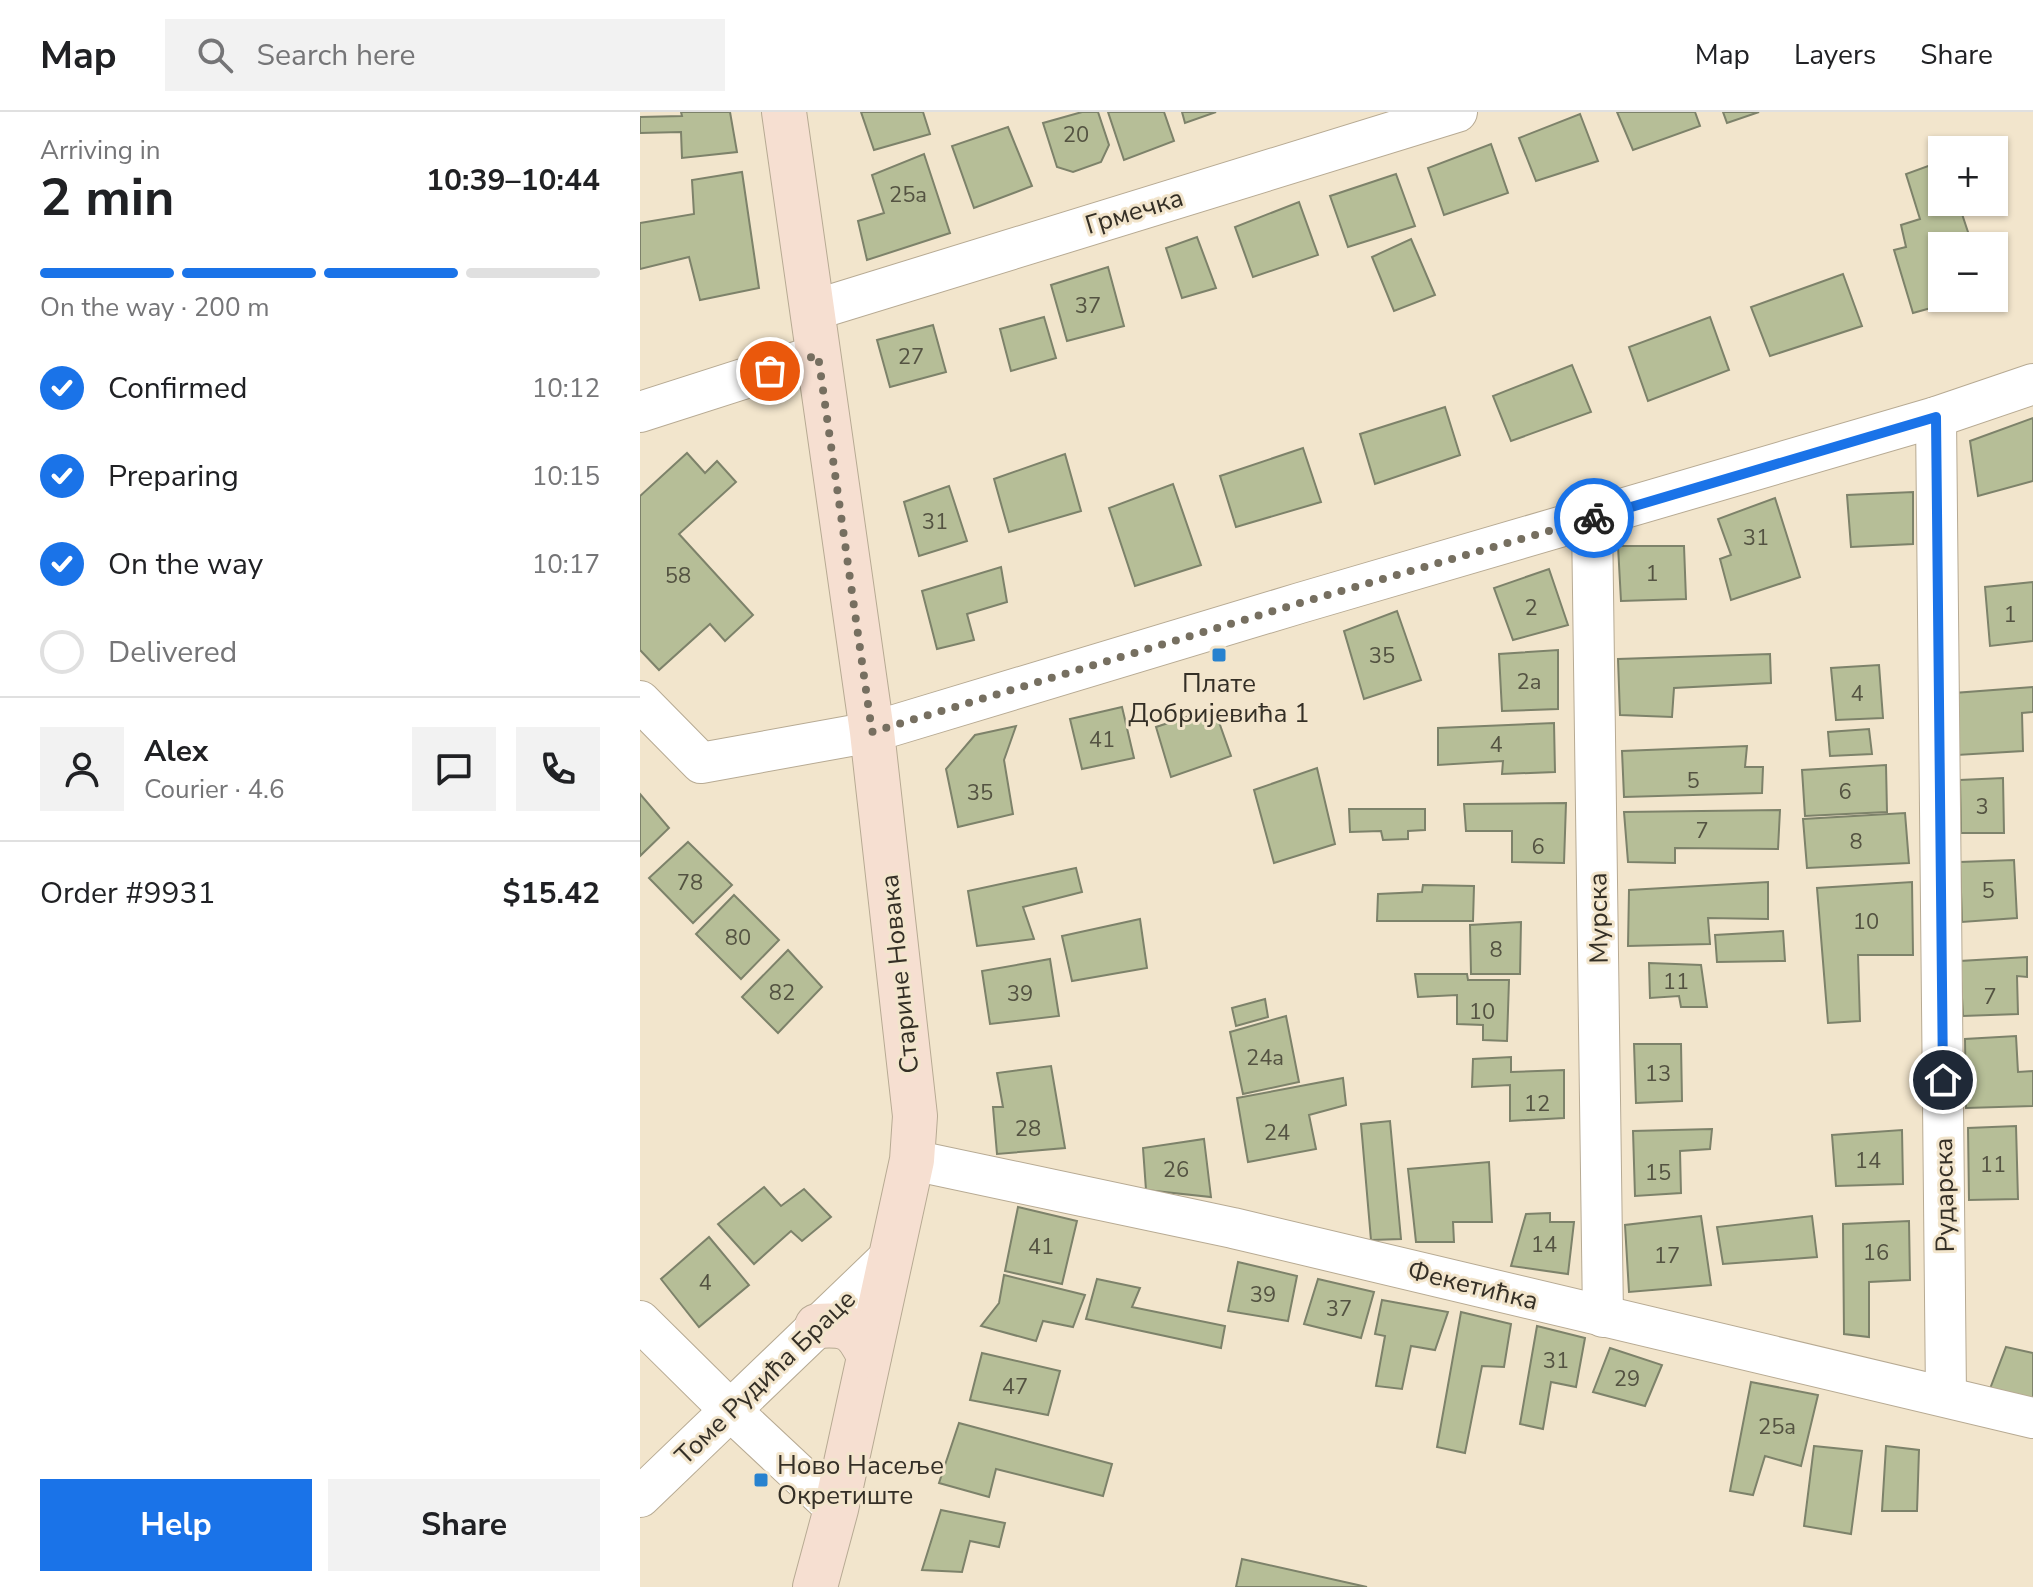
<!DOCTYPE html>
<html lang="en">
<head>
<meta charset="utf-8">
<style>
  :root { --surface:#fff; --page:#f2f2f2; --text:#202124; --muted:#757577; --line:#e0e0e0; --accent:#1a73e8 }
  body { margin:0; font-family:"Nunito Sans",sans-serif; background:var(--page); color:var(--text); height:100vh; display:flex; flex-direction:column; font-size:30px; white-space:nowrap }
  * { box-sizing:border-box; margin:0 }
  p { font-size:26px; color:var(--muted) }
  .icon { flex:none; width:44px; height:44px; fill:none; stroke:currentColor; stroke-width:2; stroke-linecap:round; stroke-linejoin:round }
  .map { position:relative; flex:1; overflow:hidden }
  .sheet { display:flex; flex-direction:column; background:var(--surface); width:640px }
  .sheet>* { flex:none }
  .tools { position:absolute; left:1288px; top:24px; display:grid; gap:16px }
  .tools a { display:grid; place-items:center; width:80px; height:80px; border-radius:0px; background:var(--surface); box-shadow:0 2px 6px #0004; font-size:40px }
  .pin { position:absolute; display:grid; place-items:center; width:68px; height:68px; color:#fff; margin:-34px; border:4px solid #fff; border-radius:50%; box-shadow:0 2px 8px #0007 }
  .courier { position:absolute; display:grid; place-items:center; width:80px; height:80px; margin:-40px; border:6px solid #1a73e8; border-radius:50%; background:#fff; color:#222; box-shadow:0 2px 10px #0007 }
  .headline em { font-style:normal; font-weight:700 }
  .headline div { display:flex; flex-direction:column-reverse }
  .headline { display:flex; align-items:center; justify-content:space-between; height:136px; padding:0 40px }
  h1 { font-size:52px; font-weight:700; line-height:60px }
  .bar { display:grid; grid-template-columns:repeat(4,1fr); gap:12px 8px; align-content:center; height:96px; padding:0 40px }
  .bar i { height:10px; border-radius:6px; background:var(--line) }
  .bar .active { background:var(--accent) }
  .bar p { grid-column:span 4 }
  .line { display:flex; align-items:center; gap:20px; padding:0 40px; border-top:2px solid var(--line) }
  .line div { flex:1 }
  .round { display:grid; place-items:center; flex:none; width:84px; height:84px; border-radius:0px; background:var(--page) }
  ol { padding:0 40px; list-style:none }
  li { display:flex; align-items:center; gap:24px; height:88px }
  li p { margin-inline-start:auto }
  li .icon { padding:8px; border-radius:50%; background:var(--accent); color:#fff; stroke-width:4 }
  li:last-child { color:var(--muted) }
  li i { width:44px; height:44px; border:4px solid var(--line); border-radius:50% }
  .cta { display:flex; gap:16px; margin-top:auto; padding:16px 40px }
  .cta a { flex:1; height:92px; border-radius:0px; background:var(--accent); color:#fff; font-size:32px; font-weight:700; line-height:92px; text-align:center }
  .cta a+a { background:var(--page); color:var(--text) }
  header { display:flex; align-items:center; gap:48px; box-sizing:border-box; height:112px; padding:0 40px; background:var(--surface); border-bottom:2px solid var(--line) }
  header strong { font-size:38px }
  nav { display:flex; gap:44px; margin-inline-start:auto; font-size:28px }
  .search { width:560px; height:72px; background:var(--page); display:flex; align-items:center; gap:20px; box-sizing:border-box; padding:0 28px; border-radius:0px; color:var(--muted); font-size:30px }
  main { display:flex; flex:1; min-height:0 }
  .map>svg:first-child { display:block }
  .building { fill:#b6be97; stroke:#7d826a; stroke-width:2 }
  .lines { fill:none; stroke-linecap:round; stroke-linejoin:round }
  .street-casing { stroke:#b7aa93; stroke-width:42 }
  .secondary-casing { stroke:#b7aa93; stroke-width:46 }
  .street { stroke:#fff; stroke-width:40 }
  .secondary { stroke:#f6dfd1; stroke-width:44 }
  .done { stroke:#766f60; stroke-width:8; stroke-dasharray:0 14.4 }
  .route { stroke:#1a73e8; stroke-width:10 }
  .poi-dot { fill:#2882cf; stroke:#f2e5cc; stroke-width:3 }
  .labels { text-anchor:middle; stroke-width:6; stroke-linejoin:round; paint-order:stroke }
  .number-label { font-size:22px; fill:#545342 }
  .street-label { font-size:26px; fill:#342f26; stroke:#f2e5cc }
  .poi-label { font-size:26px; fill:#342f26; stroke:#f2e5cc }
</style>
</head>
<body>
<header>
<strong>Map</strong>
<div class="search"><svg class="icon" aria-label="search" viewBox="0 0 24 24"><circle cx="10" cy="10" r="6"/><path d="M15 15l6 6"/></svg>Search here</div>
<nav><a>Map</a><a>Layers</a><a>Share</a></nav>
</header>
<main>
<section class="sheet">
<div class="headline"><div><h1>2 min</h1><p>Arriving in</p></div><em>10:39–10:44</em></div>
<div class="bar"><i class="active"></i><i class="active"></i><i class="active"></i><i></i><p>On the way · 200 m</p></div>
<ol>
<li><svg class="icon" aria-label="check" viewBox="0 0 24 24"><path d="M5 12l5 5 9-10"/></svg>Confirmed<p>10:12</p></li>
<li><svg class="icon" aria-label="check" viewBox="0 0 24 24"><path d="M5 12l5 5 9-10"/></svg>Preparing<p>10:15</p></li>
<li><svg class="icon" aria-label="check" viewBox="0 0 24 24"><path d="M5 12l5 5 9-10"/></svg>On the way<p>10:17</p></li>
<li><i></i>Delivered</li>
</ol>
<div class="line" style="height:144px"><a class="round"><svg class="icon" aria-label="person" viewBox="0 0 24 24"><circle cx="12" cy="8" r="4"/><path d="M4 21q1-7 8-7t8 7"/></svg></a><div><b>Alex</b><p>Courier · 4.6</p></div><a class="round"><svg class="icon" aria-label="chat" viewBox="0 0 24 24"><path d="M4 5h16v11H9l-5 4z"/></svg></a><a class="round"><svg class="icon" aria-label="phone" viewBox="0 0 24 24"><path d="M5 4h4l2 5-3 2q2 4 5 5l2-3 5 2v4C11 20 4 13 5 4z"/></svg></a></div>
<div class="line" style="height:104px"><div>Order #9931</div><b>$15.42</b></div>
<div class="cta"><a>Help</a><a>Share</a></div>
</section>
<div class="map">
<svg width="1393" height="1475" viewBox="0 0 1393 1475">
  <rect width="100%" height="100%" fill="#f2e5cc"/>
  <g class="building">
    <polygon points="41,0 90,0 97,40 42,46 41,20 0,21 0,5 42,4"/>
    <polygon points="221,0 283,0 290,22 234,38"/>
    <polygon points="442,0 458,0 469,33 461,50 433,60 417,55 403,11"/>
    <polygon points="468,0 524,0 534,29 484,48"/>
    <polygon points="542,0 576,0 545,11"/>
    <polygon points="977,0 1055,0 1060,14 993,38"/>
    <polygon points="1083,0 1119,0 1087,11"/>
    <polygon points="940,2 958,49 896,69 879,26"/>
    <polygon points="368,15 392,74 334,96 312,34"/>
    <polygon points="851,32 868,81 804,103 788,56"/>
    <polygon points="284,42 310,121 227,148 218,109 244,101 232,63"/>
    <polygon points="1302,49 1302,90 1318,90 1330,126 1337,122 1342,134 1302,134 1302,186 1327,186 1273,201 1254,138 1266,135 1261,113 1280,107 1266,62"/>
    <polygon points="102,60 119,176 60,188 49,145 0,157 0,111 54,102 52,68"/>
    <polygon points="756,62 775,114 708,135 690,84"/>
    <polygon points="659,90 678,143 613,165 595,115"/>
    <polygon points="557,125 576,176 542,186 526,136"/>
    <polygon points="771,127 795,183 754,199 732,145"/>
    <polygon points="468,155 484,214 427,229 411,173"/>
    <polygon points="1203,162 1222,214 1130,244 1111,195"/>
    <polygon points="404,205 416,246 371,259 360,217"/>
    <polygon points="1070,205 1089,258 1008,289 989,235"/>
    <polygon points="293,213 306,260 250,275 237,228"/>
    <polygon points="932,253 951,300 871,329 853,284"/>
    <polygon points="805,295 820,343 735,372 720,322"/>
    <polygon points="1393,306 1393,369 1338,384 1330,329"/>
    <polygon points="663,336 681,390 596,415 580,364"/>
    <polygon points="47,341 65,361 77,349 96,370 39,422 113,503 85,529 70,512 19,558 0,538 0,384"/>
    <polygon points="425,342 441,399 369,420 354,367"/>
    <polygon points="533,372 561,453 495,474 469,396"/>
    <polygon points="309,374 327,429 279,444 264,390"/>
    <polygon points="1273,380 1273,432 1211,435 1207,383"/>
    <polygon points="1135,386 1160,465 1091,488 1080,447 1091,443 1078,407"/>
    <polygon points="978,434 1044,434 1046,487 981,489"/>
    <polygon points="361,455 367,490 327,502 334,528 297,537 282,479"/>
    <polygon points="909,457 928,513 873,528 854,476"/>
    <polygon points="1393,470 1393,529 1350,534 1345,475"/>
    <polygon points="757,499 781,568 724,587 704,519"/>
    <polygon points="918,538 918,597 862,599 859,542"/>
    <polygon points="1130,542 1131,571 1034,576 1032,605 980,603 978,547"/>
    <polygon points="1239,553 1243,606 1196,608 1191,556"/>
    <polygon points="1393,575 1393,600 1382,601 1383,639 1317,643 1314,581"/>
    <polygon points="482,595 494,646 442,657 430,607"/>
    <polygon points="574,596 591,644 531,665 516,615"/>
    <polygon points="914,611 915,660 862,662 863,649 798,653 798,616"/>
    <polygon points="376,614 364,648 373,702 318,715 306,657 335,623"/>
    <polygon points="1229,617 1232,642 1190,644 1188,620"/>
    <polygon points="1107,634 1105,655 1123,655 1122,681 984,685 982,639"/>
    <polygon points="1246,653 1247,700 1165,704 1162,658"/>
    <polygon points="677,656 695,732 634,751 614,678"/>
    <polygon points="1363,666 1364,721 1321,721 1320,668"/>
    <polygon points="0,682 29,716 0,744"/>
    <polygon points="926,691 924,751 872,750 872,719 826,719 824,692"/>
    <polygon points="709,697 785,697 785,718 768,719 768,727 743,728 741,719 710,720"/>
    <polygon points="1140,698 1138,737 1035,736 1035,751 988,750 984,700"/>
    <polygon points="1265,701 1269,751 1167,756 1163,707"/>
    <polygon points="48,730 92,773 53,811 9,766"/>
    <polygon points="1374,748 1377,806 1322,810 1320,750"/>
    <polygon points="436,756 442,780 383,795 394,827 337,834 328,779"/>
    <polygon points="1128,770 1128,807 1068,806 1070,832 988,834 989,778"/>
    <polygon points="1272,770 1273,843 1218,843 1220,909 1188,911 1177,776"/>
    <polygon points="783,773 834,774 833,809 737,809 738,782 782,780"/>
    <polygon points="94,783 139,828 101,867 56,822"/>
    <polygon points="500,807 507,856 432,869 422,824"/>
    <polygon points="881,810 880,862 831,862 830,813"/>
    <polygon points="1143,819 1145,849 1077,850 1075,823"/>
    <polygon points="148,838 182,875 138,921 102,885"/>
    <polygon points="1387,845 1387,865 1377,864 1378,902 1323,904 1320,849"/>
    <polygon points="410,847 419,904 350,912 342,859"/>
    <polygon points="1009,851 1061,853 1067,895 1041,895 1039,884 1010,886"/>
    <polygon points="775,862 827,862 828,868 869,868 867,929 843,928 843,913 817,912 817,883 778,885"/>
    <polygon points="625,887 628,905 596,914 592,896"/>
    <polygon points="646,904 659,970 603,982 590,920"/>
    <polygon points="1376,924 1378,960 1393,959 1393,994 1326,996 1325,927"/>
    <polygon points="994,932 1041,932 1042,989 996,991"/>
    <polygon points="871,945 871,960 924,958 924,1006 870,1009 870,973 832,975 833,947"/>
    <polygon points="411,954 425,1036 357,1042 353,995 363,995 357,961"/>
    <polygon points="703,966 706,993 669,1003 676,1037 608,1050 597,986"/>
    <polygon points="750,1009 761,1127 731,1128 721,1012"/>
    <polygon points="1376,1014 1378,1087 1329,1088 1328,1016"/>
    <polygon points="1072,1017 1070,1037 1040,1039 1041,1081 995,1084 993,1019"/>
    <polygon points="1262,1018 1263,1072 1196,1074 1192,1023"/>
    <polygon points="564,1027 571,1085 506,1078 503,1036"/>
    <polygon points="849,1050 852,1110 813,1110 814,1130 776,1130 768,1057"/>
    <polygon points="124,1075 141,1094 164,1077 191,1105 162,1129 151,1119 114,1152 78,1112"/>
    <polygon points="378,1095 437,1109 422,1172 365,1159"/>
    <polygon points="910,1101 910,1110 934,1110 928,1162 871,1154 886,1102"/>
    <polygon points="1061,1104 1071,1173 989,1180 985,1113"/>
    <polygon points="1172,1104 1177,1145 1083,1152 1077,1115"/>
    <polygon points="1269,1109 1270,1168 1229,1170 1229,1225 1204,1222 1203,1112"/>
    <polygon points="69,1125 109,1173 59,1215 21,1167"/>
    <polygon points="598,1150 657,1164 648,1209 588,1199"/>
    <polygon points="364,1163 445,1183 433,1215 403,1209 396,1229 341,1214 359,1191"/>
    <polygon points="457,1167 500,1176 492,1195 585,1214 581,1236 446,1207"/>
    <polygon points="678,1167 734,1180 721,1226 664,1212"/>
    <polygon points="742,1188 808,1200 795,1238 771,1234 762,1277 736,1274 745,1224 735,1222"/>
    <polygon points="821,1200 871,1212 864,1255 842,1254 825,1341 797,1335"/>
    <polygon points="897,1214 945,1226 936,1275 911,1270 903,1317 880,1312"/>
    <polygon points="1366,1235 1393,1241 1393,1295 1348,1282"/>
    <polygon points="970,1236 1022,1253 1005,1294 953,1280"/>
    <polygon points="342,1241 420,1259 408,1303 330,1288"/>
    <polygon points="1111,1270 1178,1283 1161,1354 1125,1344 1113,1383 1090,1379"/>
    <polygon points="319,1311 472,1352 463,1384 356,1357 349,1385 299,1371"/>
    <polygon points="1174,1334 1222,1339 1211,1422 1164,1414"/>
    <polygon points="1246,1334 1279,1338 1277,1399 1242,1399"/>
    <polygon points="301,1398 365,1411 359,1435 330,1429 322,1460 282,1458"/>
    <polygon points="602,1447 727,1475 596,1475"/>
  </g>
  <g class="lines">
    <defs>
      <g id="street">
        <polyline points="171,199 817,0"/>
        <polyline points="0,300 178,243"/>
        <polyline points="1296,305 1306,1284"/>
        <polyline points="952,407 963,1205"/>
        <polyline points="0,589 61,651 232,620 660,491 1296,305 1393,272"/>
        <polyline points="272,1048 593,1116 1393,1306"/>
        <polyline points="0,1209 89,1297 196,1397"/>
        <polyline points="0,1385 250,1145"/>
      </g>
      <g id="secondary">
        <polyline points="144,0 232,620 275,1004 272,1048 196,1397 175,1475"/>
        <path d="M177,1214C209,1212 215,1216 229,1244"/>
      </g>
    </defs>
    <use href="#street" class="street-casing"/>
    <use href="#secondary" class="secondary-casing"/>
    <use href="#street" class="street"/>
    <use href="#secondary" class="secondary"/>
  </g>
  <g class="lines">
    <polyline class="done" points="130,259 178,243 232,620 660,491 954,406"/>
    <polyline class="route" points="954,406 1296,305 1303,968"/>
  </g>
  <g class="poi-dot">
    <rect x="571" y="535" width="16" height="16" rx="4"/>
    <rect x="113" y="1360" width="16" height="16" rx="4"/>
  </g>
  <g class="labels">
    <g class="number-label">
      <text x="436" y="30">20</text>
      <text x="268" y="90">25a</text>
      <text x="448" y="201">37</text>
      <text x="271" y="252">27</text>
      <text x="295" y="417">31</text>
      <text x="1116" y="433">31</text>
      <text x="1012" y="469">1</text>
      <text x="38" y="471">58</text>
      <text x="891" y="503">2</text>
      <text x="1370" y="510">1</text>
      <text x="742" y="551">35</text>
      <text x="889" y="577">2a</text>
      <text x="1217" y="589">4</text>
      <text x="462" y="635">41</text>
      <text x="856" y="640">4</text>
      <text x="1053" y="676">5</text>
      <text x="1205" y="687">6</text>
      <text x="340" y="688">35</text>
      <text x="1342" y="702">3</text>
      <text x="1062" y="726">7</text>
      <text x="1216" y="737">8</text>
      <text x="898" y="742">6</text>
      <text x="50" y="778">78</text>
      <text x="1348" y="786">5</text>
      <text x="1226" y="817">10</text>
      <text x="98" y="833">80</text>
      <text x="856" y="845">8</text>
      <text x="1036" y="877">11</text>
      <text x="142" y="888">82</text>
      <text x="380" y="889">39</text>
      <text x="1350" y="892">7</text>
      <text x="842" y="907">10</text>
      <text x="625" y="953">24a</text>
      <text x="1018" y="969">13</text>
      <text x="897" y="999">12</text>
      <text x="388" y="1024">28</text>
      <text x="637" y="1028">24</text>
      <text x="1228" y="1056">14</text>
      <text x="1353" y="1060">11</text>
      <text x="536" y="1065">26</text>
      <text x="1018" y="1068">15</text>
      <text x="904" y="1140">14</text>
      <text x="401" y="1142">41</text>
      <text x="1236" y="1148">16</text>
      <text x="1027" y="1151">17</text>
      <text x="65" y="1178">4</text>
      <text x="623" y="1190">39</text>
      <text x="699" y="1204">37</text>
      <text x="916" y="1256">31</text>
      <text x="987" y="1274">29</text>
      <text x="375" y="1282">47</text>
      <text x="1137" y="1322">25a</text>
    </g>
    <g class="street-label">
      <text transform="translate(494 99) rotate(-17)" y="9">Грмечка</text>
      <text transform="translate(958 806) rotate(-91)" y="9">Мурска</text>
      <text transform="translate(259 862) rotate(-96)" y="9">Старине Новака</text>
      <text transform="translate(1304 1083) rotate(-91)" y="9">Рударска</text>
      <text transform="translate(833 1173) rotate(14)" y="9">Фекетићка</text>
      <text transform="translate(125 1265) rotate(-44)" y="9">Томе Рудића Браце</text>
    </g>
    <g class="poi-label">
      <text x="579" y="580">Плате<tspan x="579" dy="30">Добријевића 1</tspan></text>
      <text x="137" y="1362" text-anchor="start">Ново Насеље<tspan x="137" dy="30">Окретиште</tspan></text>
    </g>
  </g>
</svg>
<div class="tools">
<a>+</a>
<a>−</a>
</div>
<div class="pin" style="left:130px;top:259px;background:#ea580c"><svg class="icon" aria-label="bag" viewBox="0 0 24 24"><path d="M5 8h14l-1 12H6zM9 8a3 3 0 0 1 6 0"/></svg></div>
<div class="pin" style="left:1303px;top:968px;background:#1f2937"><svg class="icon" aria-label="home" viewBox="0 0 24 24"><path d="M3 11l9-7 9 7M6 9v11h12V9"/></svg></div>
<div class="courier" style="left:954px;top:406px"><svg class="icon" aria-label="bike" viewBox="0 0 24 24"><circle cx="6" cy="16" r="4"/><circle cx="18" cy="16" r="4"/><path d="M6 16l4-8h5l3 8M10 8l3 8H6M13 5h3"/></svg></div>
</div>
</main>
</body>
</html>
